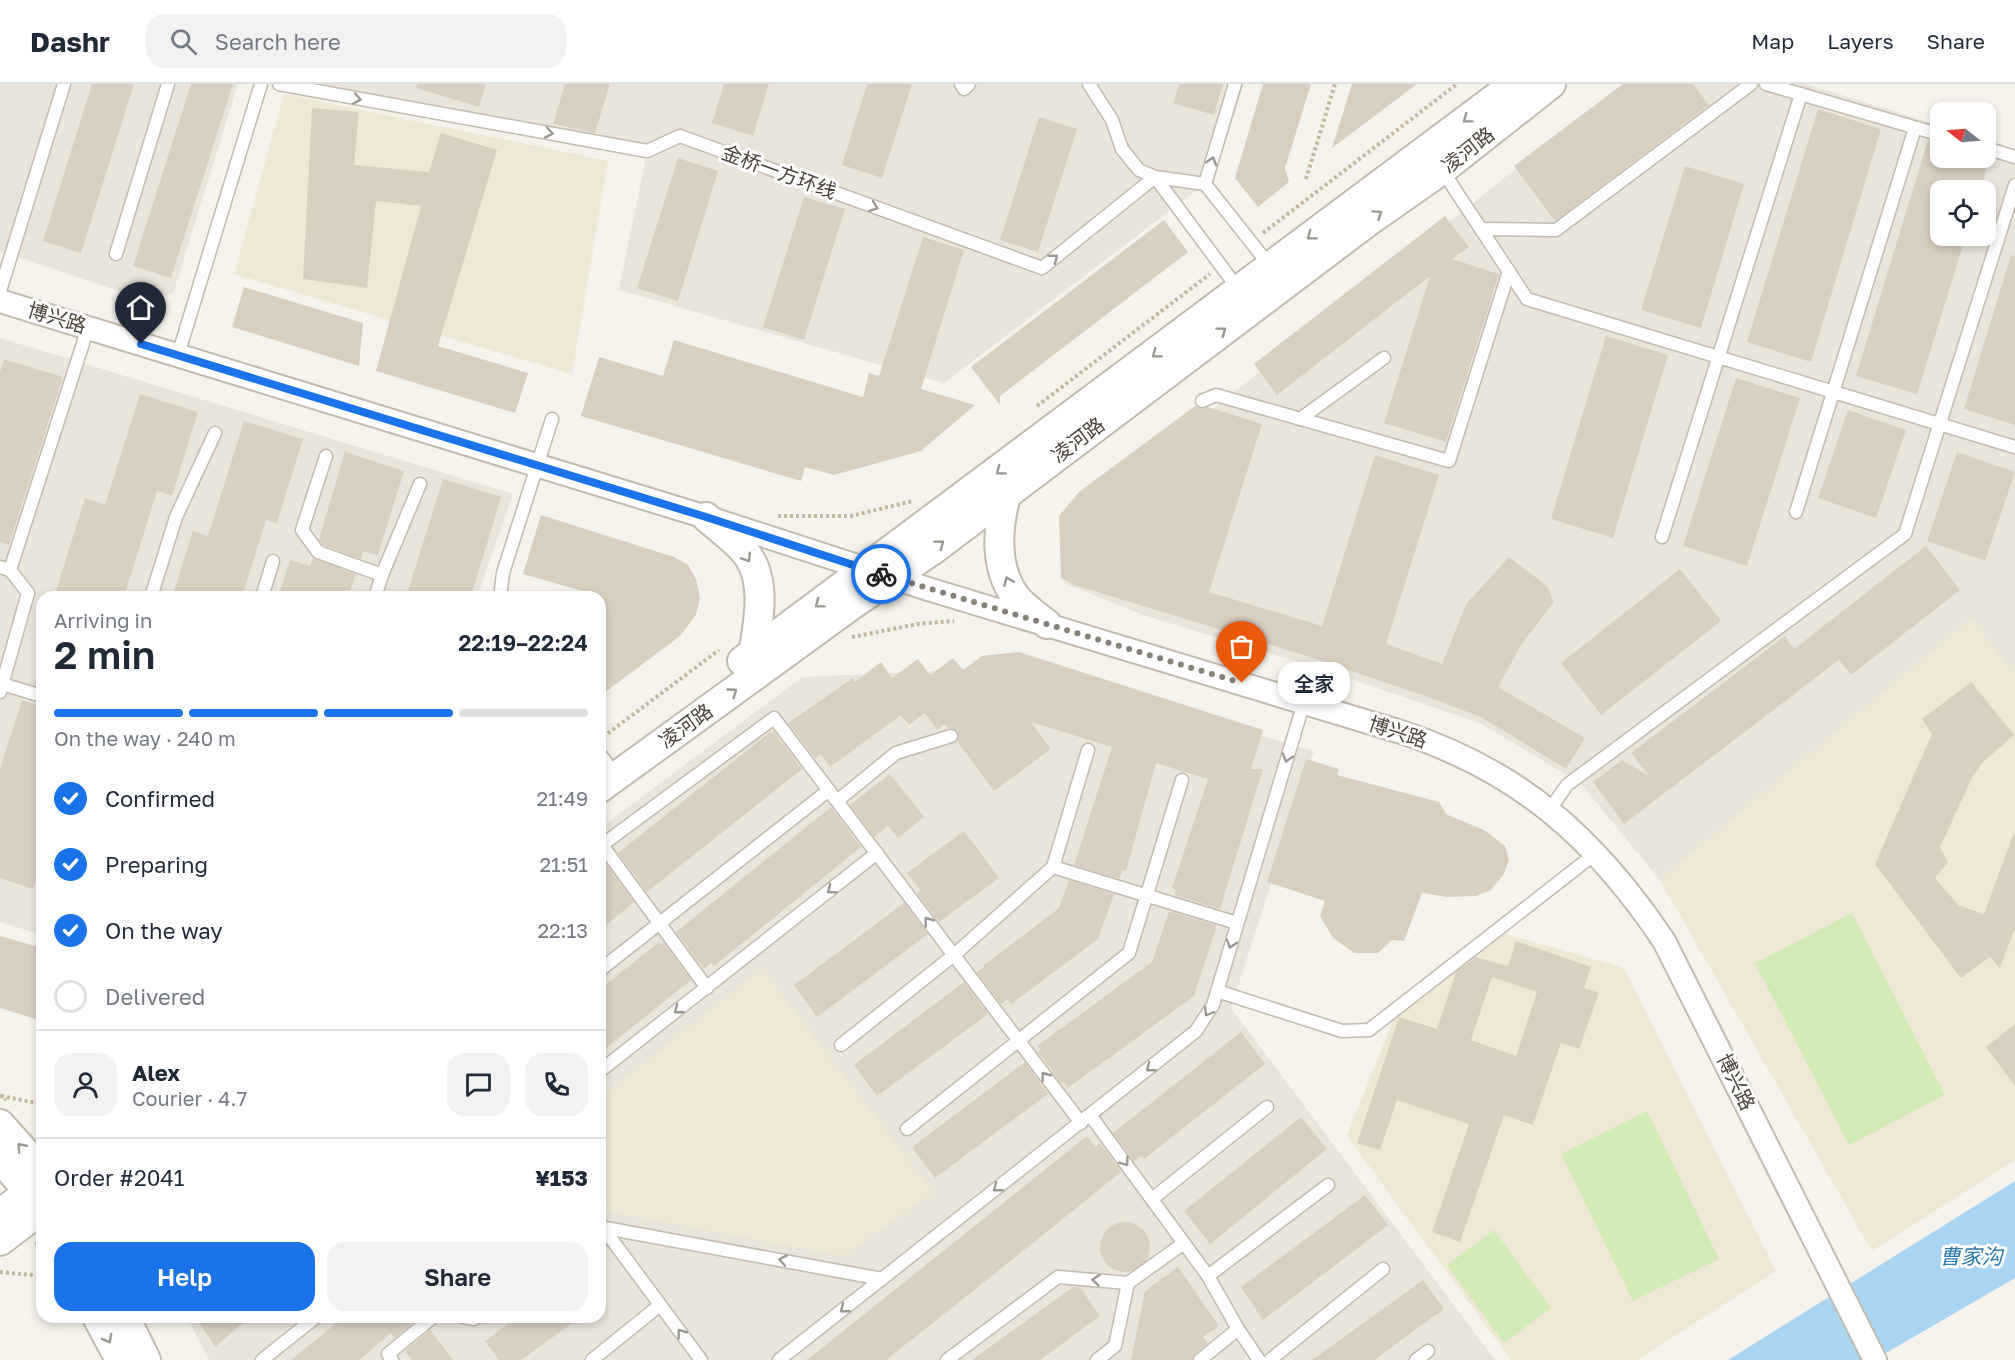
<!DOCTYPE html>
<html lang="en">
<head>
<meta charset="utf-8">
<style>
  :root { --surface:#fff; --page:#f2f2f3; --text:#1f2937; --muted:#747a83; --line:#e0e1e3; --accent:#1a73e8 }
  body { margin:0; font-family:"Golos Text","Noto Sans SC",sans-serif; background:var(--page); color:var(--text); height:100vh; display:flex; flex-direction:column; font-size:22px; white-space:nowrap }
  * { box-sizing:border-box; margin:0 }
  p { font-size:20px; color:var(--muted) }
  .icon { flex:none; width:33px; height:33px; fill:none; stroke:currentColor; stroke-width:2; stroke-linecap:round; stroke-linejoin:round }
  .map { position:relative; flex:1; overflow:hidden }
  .details { position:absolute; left:36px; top:507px; width:570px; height:732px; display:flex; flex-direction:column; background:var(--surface); border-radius:18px; box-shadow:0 3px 9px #0003 }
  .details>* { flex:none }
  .needle { width:39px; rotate:287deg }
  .tools { position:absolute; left:1930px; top:18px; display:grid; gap:12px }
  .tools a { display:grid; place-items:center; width:66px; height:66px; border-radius:12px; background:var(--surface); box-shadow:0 3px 9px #0003; font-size:30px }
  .pin { position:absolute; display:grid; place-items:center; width:51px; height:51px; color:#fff; margin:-62px -26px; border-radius:50% 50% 50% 0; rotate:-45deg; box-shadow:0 0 6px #0007 }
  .pin .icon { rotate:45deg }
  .courier { position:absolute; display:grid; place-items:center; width:60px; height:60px; margin:-30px; border:4px solid #1a73e8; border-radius:50%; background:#fff; color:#222; box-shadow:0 2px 8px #0007 }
  .bubble { position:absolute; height:42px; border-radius:18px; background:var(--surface); box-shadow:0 3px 9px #0003; font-size:20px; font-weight:600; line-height:42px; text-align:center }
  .summary em { font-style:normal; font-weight:600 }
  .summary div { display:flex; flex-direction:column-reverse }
  .summary { display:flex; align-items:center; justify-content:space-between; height:102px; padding:0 18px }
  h1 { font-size:39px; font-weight:600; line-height:45px }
  .bar { display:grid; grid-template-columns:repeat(4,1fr); gap:9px 6px; align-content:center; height:72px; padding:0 18px }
  .bar i { height:8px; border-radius:4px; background:var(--line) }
  .bar .on { background:var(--accent) }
  .bar p { grid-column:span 4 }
  .line { display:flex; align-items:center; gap:15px; padding:0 18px; border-top:2px solid var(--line) }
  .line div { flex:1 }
  .round { display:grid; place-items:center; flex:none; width:63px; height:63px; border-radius:18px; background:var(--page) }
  ol { padding:0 18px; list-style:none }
  li { display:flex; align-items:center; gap:18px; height:66px }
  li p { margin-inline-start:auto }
  li .icon { padding:6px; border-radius:50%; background:var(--accent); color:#fff; stroke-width:4 }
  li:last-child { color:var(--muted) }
  li i { width:33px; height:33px; border:3px solid var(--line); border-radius:50% }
  .button { display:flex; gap:12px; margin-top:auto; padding:12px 18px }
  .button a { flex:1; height:69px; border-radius:18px; background:var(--accent); color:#fff; font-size:24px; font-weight:600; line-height:69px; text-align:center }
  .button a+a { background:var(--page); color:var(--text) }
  header { display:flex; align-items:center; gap:36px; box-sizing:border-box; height:84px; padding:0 30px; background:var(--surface); border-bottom:2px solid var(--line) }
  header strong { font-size:28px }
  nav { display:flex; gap:33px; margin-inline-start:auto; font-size:21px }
  .search { width:420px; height:54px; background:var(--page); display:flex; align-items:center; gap:15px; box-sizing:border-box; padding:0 21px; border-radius:18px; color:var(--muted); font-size:22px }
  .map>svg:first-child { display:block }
  .residential { fill:#eae5da; fill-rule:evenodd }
  .education { fill:#efe8d6 }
  .green { fill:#d2eab5 }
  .water { fill:#a9d4f2 }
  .building { fill:#d8cfc1; fill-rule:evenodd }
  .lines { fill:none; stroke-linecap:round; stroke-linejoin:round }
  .service-casing { stroke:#c2bbae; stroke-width:15 }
  .minor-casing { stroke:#c2bbae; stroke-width:26 }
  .tertiary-casing { stroke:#c2bbae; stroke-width:32 }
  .path { stroke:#c4b79f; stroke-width:4; stroke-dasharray:3 3; stroke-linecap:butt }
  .service { stroke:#fff; stroke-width:12 }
  .minor { stroke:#fff; stroke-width:22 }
  .tertiary { stroke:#fff; stroke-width:28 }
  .oneway { stroke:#9c9892 }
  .done { stroke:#878178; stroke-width:6; stroke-dasharray:0 10.8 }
  .route { stroke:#1a73e8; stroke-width:8 }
  .labels { text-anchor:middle; stroke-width:6; stroke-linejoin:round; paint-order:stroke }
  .street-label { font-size:20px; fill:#4b4439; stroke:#fff }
  .water-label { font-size:21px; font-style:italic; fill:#2e7ab2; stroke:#fff }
</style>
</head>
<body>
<header>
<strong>Dashr</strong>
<div class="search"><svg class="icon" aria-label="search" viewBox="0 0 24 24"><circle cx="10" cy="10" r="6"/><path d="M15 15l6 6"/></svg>Search here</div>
<nav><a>Map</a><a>Layers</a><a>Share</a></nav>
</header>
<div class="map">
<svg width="2015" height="1276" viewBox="0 0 2015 1276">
  <rect width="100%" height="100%" fill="#f6f3ec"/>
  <g class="residential">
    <polygon points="0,0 238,0 173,210 142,215 0,167"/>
    <polygon points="279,0 1244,0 1214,93 944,299 619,206 647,68"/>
    <path d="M1623,0H1806L1941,42V74H1986V56L2015,65V591L1971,536L1660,796L1581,700L1482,640L1322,585L1143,531L1064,499L1070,438ZM1941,106H1986V152H1941Z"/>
    <polygon points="0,254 513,410 477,513 42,513 42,851 0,838"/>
    <polygon points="1030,583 1314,667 1231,924 1495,1276 209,1276 187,1233 600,1233 600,744 802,593"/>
  </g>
  <g class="education">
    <polygon points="284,10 608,77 572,290 234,190"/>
    <polygon points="1971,535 2015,591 2015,1076 1872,1167 1660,796"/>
    <polygon points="1502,849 1624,884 1776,1187 1637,1276 1511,1276 1347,1052 1395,932"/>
    <polygon points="762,885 933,1108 843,1172 611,1128 600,1112 600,1015"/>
  </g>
  <g class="green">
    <polygon points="1852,829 1945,1011 1849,1061 1755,879"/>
    <polygon points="1647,1027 1719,1175 1633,1217 1561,1070"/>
    <polygon points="1494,1146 1551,1224 1504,1259 1447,1181"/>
  </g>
  <polygon class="water" points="2015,1097 2015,1194 1874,1276 1728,1276"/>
  <g class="building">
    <polygon points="92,0 134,0 81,169 43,157"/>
    <polygon points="191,0 233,0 171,194 133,182"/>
    <polygon points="417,0 486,0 479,23 416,4"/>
    <polygon points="565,0 610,0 595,49 553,40"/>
    <polygon points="724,0 769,0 753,52 712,39"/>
    <polygon points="867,0 912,0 882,94 842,81"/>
    <polygon points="1179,0 1223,0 1214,31 1173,19"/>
    <polygon points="1263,0 1311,0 1285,84 1289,98 1258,123 1235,94"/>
    <polygon points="1352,0 1417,0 1332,64"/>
    <polygon points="1623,0 1693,0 1709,21 1555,137 1514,82"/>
    <polygon points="312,24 359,28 354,81 429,88 441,49 497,66 438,262 528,289 515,329 376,287 421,122 376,117 367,204 303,195"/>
    <polygon points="1818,25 1881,45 1811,278 1747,258"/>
    <polygon points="1039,33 1077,45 1038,168 1000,156"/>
    <polygon points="1928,56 1941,59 1941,74 1990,74 1980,106 1941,106 1941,152 1966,152 1917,310 1856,292"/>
    <polygon points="678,74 718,87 678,217 637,204"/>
    <polygon points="1685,82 1744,100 1701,244 1641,226"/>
    <polygon points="804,113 845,125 804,256 763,243"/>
    <polygon points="1445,132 1469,163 1452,175 1499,190 1446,358 1384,339 1430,192 1277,311 1254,280"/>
    <polygon points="1164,136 1188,168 1000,312 1000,321 971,283"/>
    <polygon points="923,153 964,166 921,305 975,321 921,367 834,391 805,383 801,397 581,332 599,273 663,292 674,256 863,313 869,289 879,292"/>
    <polygon points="2011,171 2015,172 2015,341 1964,325"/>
    <polygon points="244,203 363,239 359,282 232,243"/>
    <polygon points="1606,252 1668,271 1613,454 1551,435"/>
    <polygon points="4,275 63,293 9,461 0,458 0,288"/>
    <polygon points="1736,294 1800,314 1747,482 1683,462"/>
    <polygon points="140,310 198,328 172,412 157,407 124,513 54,513 85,414 105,421"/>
    <polygon points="1195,322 1200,325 1208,323 1262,340 1209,508 1322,542 1375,371 1439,391 1386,560 1442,580 1466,520 1509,473 1547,502 1554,518 1521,561 1498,603 1585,654 1566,685 1483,634 1431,614 1307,572 1074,501 1061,494 1059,432 1079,408"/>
    <polygon points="1848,326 1906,346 1876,434 1818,414"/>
    <polygon points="244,337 303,355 277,439 266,436 242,513 172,513 193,447 208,452"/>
    <polygon points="345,368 404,387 378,471 363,467 361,475 323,461 319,455"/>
    <polygon points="1957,368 2015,388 1985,477 1927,457"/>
    <polygon points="443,395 501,413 471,513 406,513"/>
    <polygon points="541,431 674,473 688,481 696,495 700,514 696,531 680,552 600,612 600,512 523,490"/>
    <polygon points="1926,462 1960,506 1851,591 1839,576 1624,740 1593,698 1622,676 1649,692 1631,669 1785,552 1794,565"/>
    <polygon points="313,474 356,490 348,513 278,513 290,476 310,482"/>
    <polygon points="1680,485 1721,537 1601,631 1561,579"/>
    <polygon points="1019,568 1263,646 1251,685 1263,685 1220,825 1174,811 1176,806 1172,804 1208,695 1156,679 1126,787 1123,786 1119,795 1074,781 1112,663 1031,638 1051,665 994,707 957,657 959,653 957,646 948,644 945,640 937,646 925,629 909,641 901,631 830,683 821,670 815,674 788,639 853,594 855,598 881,578 892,594 918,575 930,591 953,574 963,586 982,572"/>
    <polygon points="1971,598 2014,651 1982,679 1972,694 1940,763 1948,778 1935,794 1958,821 1984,830 2013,751 2015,751 2015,844 2000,884 1990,873 1961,894 1875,780 1932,650 1922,635"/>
    <polygon points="22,616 42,623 42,775 33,805 0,794 0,685"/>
    <polygon points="770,648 772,650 774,648 802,685 647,808 618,769"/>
    <polygon points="1306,675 1339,685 1337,691 1439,718 1446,730 1486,747 1505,762 1509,776 1504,790 1491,806 1476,812 1447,813 1422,809 1404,857 1392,856 1378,869 1354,869 1333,854 1320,832 1325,817 1267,798"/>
    <polygon points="890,690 924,733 898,754 888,742 874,753 850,721"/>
    <polygon points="831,723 861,763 714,882 711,879 704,885 676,848"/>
    <polygon points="964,747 999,794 939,838 917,809 921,807 907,789"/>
    <polygon points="605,779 634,818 600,846 600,784"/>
    <polygon points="1069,796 1114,810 1098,855 1011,920 1007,915 1001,920 977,889 984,883 983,882 1059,824"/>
    <polygon points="904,819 928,850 817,933 794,901"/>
    <polygon points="1169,827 1215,841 1216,844 1194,912 1068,1004 1064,998 1062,1000 1038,968 1041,966 1037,962 1152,878"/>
    <polygon points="0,852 42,864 42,937 0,924"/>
    <path d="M1516,857L1591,883L1584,904L1599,909L1579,965L1561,959L1533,1041L1504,1031L1460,1158L1432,1148L1469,1040L1397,1016L1380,1066L1357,1059L1399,933L1437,945L1456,888L1476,873L1508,882ZM1492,893L1537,908L1516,972L1471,956Z"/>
    <polygon points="659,858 661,861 664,859 691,896 600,969 600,905"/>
    <polygon points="964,898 988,930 877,1012 854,981"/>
    <polygon points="2015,940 2015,1002 1986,963"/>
    <polygon points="1241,948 1265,980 1144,1075 1141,1072 1134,1077 1113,1049"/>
    <polygon points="1025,978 1048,1010 935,1094 912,1063"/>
    <polygon points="1301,1033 1327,1065 1210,1160 1184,1127"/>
    <polygon points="1087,1052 1096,1063 1100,1059 1121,1088 968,1211 886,1276 807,1276"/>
    <polygon points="1365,1111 1388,1141 1263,1236 1241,1203"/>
    <circle cx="1125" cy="1163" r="25"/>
    <polygon points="1178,1183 1219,1242 1203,1253 1208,1259 1195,1270 1192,1276 1131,1276 1145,1207"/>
    <polygon points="1423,1196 1444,1225 1374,1276 1312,1276"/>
    <polygon points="1073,1203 1080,1203 1100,1232 1040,1276 972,1276"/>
    <polygon points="196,1233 250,1233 215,1263"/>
    <polygon points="344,1233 410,1233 407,1236 410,1241 395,1254 391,1249 359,1276 291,1276"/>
    <polygon points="517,1233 581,1233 521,1276 499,1276 485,1257"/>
    <polygon points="430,1246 453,1276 412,1276 405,1267"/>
  </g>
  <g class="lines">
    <defs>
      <g id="service">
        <polyline points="279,0 647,67 680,52 1042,184 1155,93 1239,206"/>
        <polyline points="961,0 964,5 969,0"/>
        <polyline points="1089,0 1112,36 1122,65 1139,86 1155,93 1205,100"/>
        <polyline points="1235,0 1205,100 1270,182"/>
        <polyline points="1766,0 1941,51"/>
        <polyline points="1986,64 2015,73"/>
        <polyline points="1442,86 1527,215 2015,363"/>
        <polyline points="1481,145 1556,146 1751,0"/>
        <polyline points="116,170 168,0"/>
        <polyline points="0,207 64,0"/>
        <polyline points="178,271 261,0"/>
        <polyline points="1202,317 1216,311 1449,377 1509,187"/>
        <polyline points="1300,335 1384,274"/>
        <polyline points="326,372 302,446 318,468 382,491"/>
        <polyline points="1796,428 1915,44"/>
        <polyline points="1662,453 1801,10"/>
        <polyline points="0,483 10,486 28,509 0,608"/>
        <polyline points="10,486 88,244"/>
        <polyline points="151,513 176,433 215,349"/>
        <polyline points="262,513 273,477"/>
        <polyline points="375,513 382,491 420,400"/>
        <polyline points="500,513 503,489 552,335"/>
        <polyline points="2,600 42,612"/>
        <polyline points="600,670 606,678"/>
        <polyline points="837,717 896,669 951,652"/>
        <polyline points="1550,725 1567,701 1905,450 2015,101"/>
        <polyline points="1053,783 1237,839"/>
        <polyline points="600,886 829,706"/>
        <polyline points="707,904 602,761 774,634 1081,1039"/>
        <polyline points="1217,907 1342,947 1369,946 1596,769"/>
        <polyline points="841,961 954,871 1053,783 1088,666"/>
        <polyline points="600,987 877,769"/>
        <polyline points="1090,1031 1208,1192 1238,1245 1259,1276"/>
        <polyline points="907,1045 1129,869 1182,696"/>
        <polyline points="1152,1115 1267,1023"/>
        <polyline points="601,1141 701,1276"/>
        <polyline points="600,1143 882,1195"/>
        <polyline points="1208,1192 1328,1101"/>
        <polyline points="462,1233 474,1235 477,1233"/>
        <polyline points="262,1276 316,1233"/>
        <polyline points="392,1276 388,1270 433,1233"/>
        <polyline points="592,1276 660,1221"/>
        <polyline points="779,1276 1196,947 1213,921 1304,618"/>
        <polyline points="947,1276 1058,1193 1128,1199 1184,1159"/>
        <polyline points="1097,1276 1115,1262 1128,1199"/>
        <polyline points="1200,1276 1238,1245"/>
        <polyline points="1270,1276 1383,1185"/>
        <polyline points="1416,1276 1428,1267"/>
      </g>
      <path id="minor" d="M0,217L706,433L928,505L1401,648C1520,687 1595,754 1664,857L1875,1276"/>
      <g id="tertiary">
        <path d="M1007,409C997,441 994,483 1015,512C1023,523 1037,532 1047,540"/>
        <path d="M706,433C718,444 740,459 748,472C767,499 758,540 753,570"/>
        <polyline points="742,577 1514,0"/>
        <polyline points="600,704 852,521 933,466 1369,137 1442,86 1551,0"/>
        <polyline points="0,1040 42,1087"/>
        <polyline points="0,1074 42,1124"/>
        <polyline points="0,1130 42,1097"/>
        <polyline points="0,1157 42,1125"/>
        <polyline points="97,1233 120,1276"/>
        <polyline points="125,1233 146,1276"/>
      </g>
    </defs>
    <use href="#service" class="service-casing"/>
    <use href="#minor" class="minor-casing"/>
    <use href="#tertiary" class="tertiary-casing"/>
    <g class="path">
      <polyline points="1306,95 1335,0"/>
      <polyline points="1263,149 1457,0"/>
      <polyline points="1037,322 1210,190"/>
      <polyline points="778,432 851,432 913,417"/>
      <polyline points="852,553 918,540 954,537"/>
      <polyline points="603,653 719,566"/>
      <polyline points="0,1011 6,1016"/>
      <polyline points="1,1012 42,1020"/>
      <polyline points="36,1158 42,1167"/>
      <polyline points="0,1188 42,1192"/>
    </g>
    <use href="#service" class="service"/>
    <use href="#minor" class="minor"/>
    <use href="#tertiary" class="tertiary"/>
  </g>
  <defs><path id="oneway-chevron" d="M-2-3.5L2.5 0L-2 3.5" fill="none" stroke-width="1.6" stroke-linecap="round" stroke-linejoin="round" transform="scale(1.5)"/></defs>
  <g class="oneway">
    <use href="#oneway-chevron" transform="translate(357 15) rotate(10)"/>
    <use href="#oneway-chevron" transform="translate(1467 35) rotate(143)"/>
    <use href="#oneway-chevron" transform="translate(549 49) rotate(10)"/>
    <use href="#oneway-chevron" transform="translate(1212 77) rotate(-73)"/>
    <use href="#oneway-chevron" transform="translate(874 123) rotate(20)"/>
    <use href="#oneway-chevron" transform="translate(1378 130) rotate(-34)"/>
    <use href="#oneway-chevron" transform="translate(1311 152) rotate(143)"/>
    <use href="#oneway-chevron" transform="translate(1054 174) rotate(-39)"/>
    <use href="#oneway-chevron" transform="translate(1222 247) rotate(-37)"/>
    <use href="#oneway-chevron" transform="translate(1156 270) rotate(143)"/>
    <use href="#oneway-chevron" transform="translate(1000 387) rotate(143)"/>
    <use href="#oneway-chevron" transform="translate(940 460) rotate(-37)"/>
    <use href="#oneway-chevron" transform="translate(747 474) rotate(57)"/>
    <use href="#oneway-chevron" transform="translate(1008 497) rotate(-113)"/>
    <use href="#oneway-chevron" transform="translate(819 520) rotate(143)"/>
    <use href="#oneway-chevron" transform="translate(733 608) rotate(-36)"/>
    <use href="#oneway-chevron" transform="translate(1287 674) rotate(107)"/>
    <use href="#oneway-chevron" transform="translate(831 806) rotate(142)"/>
    <use href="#oneway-chevron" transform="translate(928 837) rotate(-127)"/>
    <use href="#oneway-chevron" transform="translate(1231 860) rotate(107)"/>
    <use href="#oneway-chevron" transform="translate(678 926) rotate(142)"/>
    <use href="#oneway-chevron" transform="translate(1208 928) rotate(120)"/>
    <use href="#oneway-chevron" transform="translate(1150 984) rotate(142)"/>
    <use href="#oneway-chevron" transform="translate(1045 992) rotate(-127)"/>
    <use href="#oneway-chevron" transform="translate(21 1063) rotate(-132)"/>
    <use href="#oneway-chevron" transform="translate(1125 1078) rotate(54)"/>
    <use href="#oneway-chevron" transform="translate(997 1104) rotate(142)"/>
    <use href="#oneway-chevron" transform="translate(783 1176) rotate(-169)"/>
    <use href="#oneway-chevron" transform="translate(1096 1196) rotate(-175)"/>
    <use href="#oneway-chevron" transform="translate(844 1225) rotate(142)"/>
    <use href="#oneway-chevron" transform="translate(681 1249) rotate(-127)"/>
    <use href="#oneway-chevron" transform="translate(108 1255) rotate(62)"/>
  </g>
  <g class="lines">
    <polyline class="done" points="881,490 1242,599"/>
    <polyline class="route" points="141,260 706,433 881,490"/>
  </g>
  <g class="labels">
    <g class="street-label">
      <text transform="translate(1468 66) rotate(-38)" y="7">凌河路</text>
      <text transform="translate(779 88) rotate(20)" y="7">金桥一方环线</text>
      <text transform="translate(57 234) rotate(17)" y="7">博兴路</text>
      <text transform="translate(1078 356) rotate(-37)" y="7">凌河路</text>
      <text transform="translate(686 642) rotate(-36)" y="7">凌河路</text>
      <text transform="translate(1398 648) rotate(18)" y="7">博兴路</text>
      <text transform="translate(1736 998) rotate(64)" y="7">博兴路</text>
    </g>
    <g class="water-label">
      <text x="1971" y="1180">曹家沟</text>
    </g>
  </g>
</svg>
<div class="tools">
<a><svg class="needle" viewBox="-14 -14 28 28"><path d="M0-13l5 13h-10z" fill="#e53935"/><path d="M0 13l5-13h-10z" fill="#747a83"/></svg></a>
<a><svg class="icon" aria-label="locate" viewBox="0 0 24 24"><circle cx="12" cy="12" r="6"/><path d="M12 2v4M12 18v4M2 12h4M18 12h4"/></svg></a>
</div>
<div class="pin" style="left:1242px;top:599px;background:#ea580c"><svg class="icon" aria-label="bag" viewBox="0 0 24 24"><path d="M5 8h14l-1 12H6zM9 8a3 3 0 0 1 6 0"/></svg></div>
<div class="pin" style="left:141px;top:260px;background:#1f2937"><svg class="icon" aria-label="home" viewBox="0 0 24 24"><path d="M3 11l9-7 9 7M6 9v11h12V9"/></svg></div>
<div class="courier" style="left:881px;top:490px"><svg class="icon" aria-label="bike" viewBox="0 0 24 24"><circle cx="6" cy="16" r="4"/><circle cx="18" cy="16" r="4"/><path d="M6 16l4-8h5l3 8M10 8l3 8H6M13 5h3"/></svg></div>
<div class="bubble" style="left:1278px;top:578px;width:72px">全家</div>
<section class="details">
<div class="summary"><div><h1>2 min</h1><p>Arriving in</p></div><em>22:19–22:24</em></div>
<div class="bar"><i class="on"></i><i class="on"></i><i class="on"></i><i></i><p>On the way · 240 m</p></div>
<ol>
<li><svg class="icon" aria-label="check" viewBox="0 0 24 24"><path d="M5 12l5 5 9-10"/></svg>Confirmed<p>21:49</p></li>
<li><svg class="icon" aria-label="check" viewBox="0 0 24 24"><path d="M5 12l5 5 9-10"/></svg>Preparing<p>21:51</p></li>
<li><svg class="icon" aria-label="check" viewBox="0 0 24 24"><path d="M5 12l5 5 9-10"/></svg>On the way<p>22:13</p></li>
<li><i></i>Delivered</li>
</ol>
<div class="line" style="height:108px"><a class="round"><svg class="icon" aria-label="person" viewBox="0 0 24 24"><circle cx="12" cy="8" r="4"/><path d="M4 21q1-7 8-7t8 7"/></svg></a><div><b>Alex</b><p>Courier · 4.7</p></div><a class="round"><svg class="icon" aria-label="chat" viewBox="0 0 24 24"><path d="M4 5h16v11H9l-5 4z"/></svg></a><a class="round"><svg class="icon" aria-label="phone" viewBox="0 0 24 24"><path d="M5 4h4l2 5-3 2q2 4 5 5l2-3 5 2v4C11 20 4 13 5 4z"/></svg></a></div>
<div class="line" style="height:78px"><div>Order #2041</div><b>¥153</b></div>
<div class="button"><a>Help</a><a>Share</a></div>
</section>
</div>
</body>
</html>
